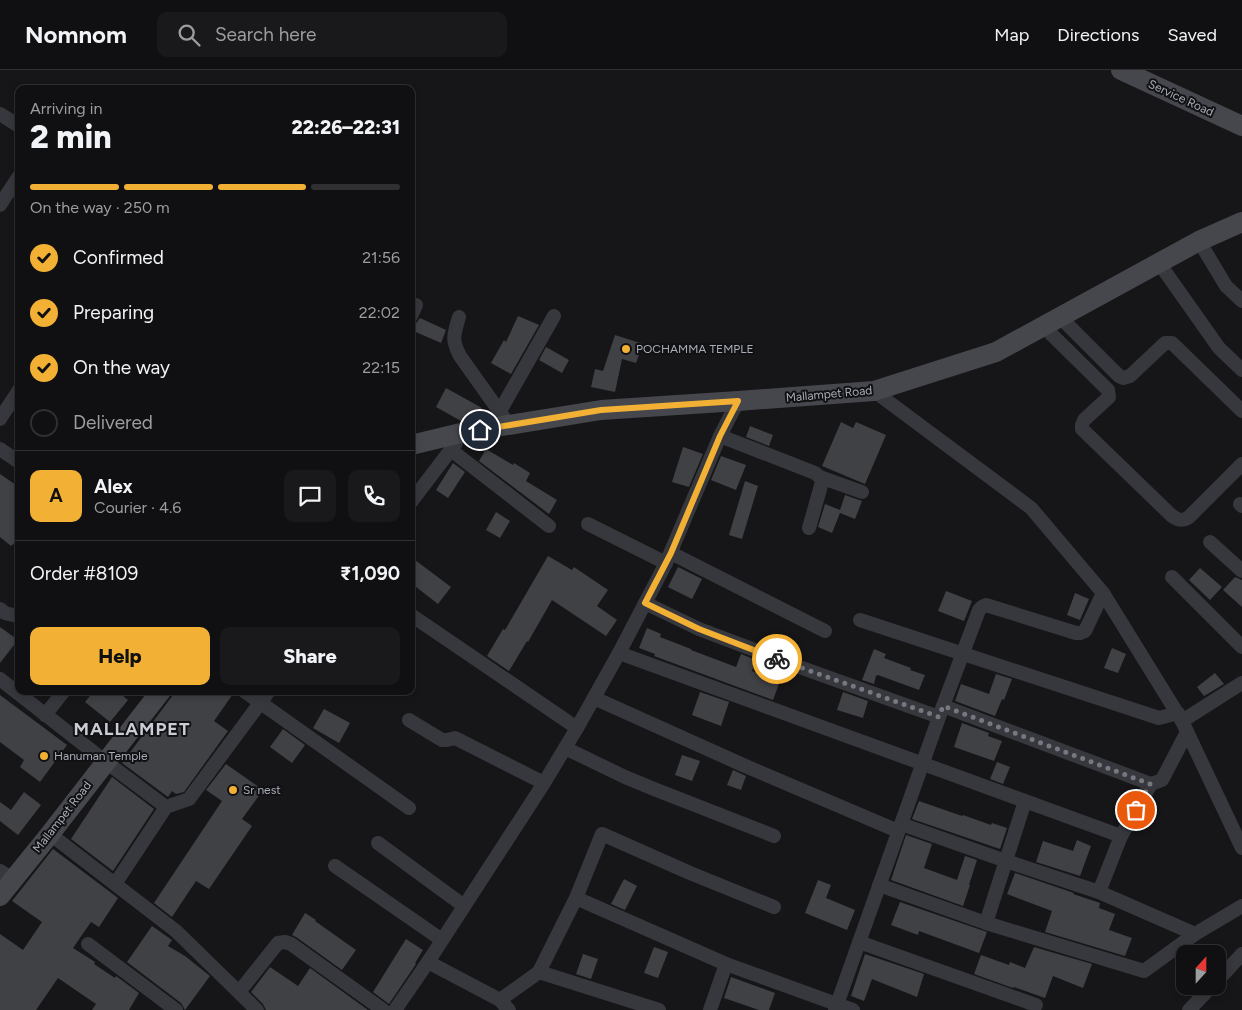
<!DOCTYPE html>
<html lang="en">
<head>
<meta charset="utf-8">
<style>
  :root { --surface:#101012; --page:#19191b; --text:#f1f3f6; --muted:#9c9d9f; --line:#303032; --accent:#f2b134 }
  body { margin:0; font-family:Figtree,sans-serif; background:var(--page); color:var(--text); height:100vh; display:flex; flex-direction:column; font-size:19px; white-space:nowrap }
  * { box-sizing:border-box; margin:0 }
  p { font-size:16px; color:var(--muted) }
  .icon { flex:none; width:28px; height:28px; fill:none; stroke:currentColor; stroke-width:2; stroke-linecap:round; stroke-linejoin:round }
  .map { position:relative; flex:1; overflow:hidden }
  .sheet { position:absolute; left:15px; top:15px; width:400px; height:610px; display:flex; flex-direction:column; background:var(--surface); border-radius:10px; box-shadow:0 2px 8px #0003,0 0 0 1px var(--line) }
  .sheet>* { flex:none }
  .needle { width:32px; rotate:21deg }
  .controls { position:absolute; left:1176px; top:875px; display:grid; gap:10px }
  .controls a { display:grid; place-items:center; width:50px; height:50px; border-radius:10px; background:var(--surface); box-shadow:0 2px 8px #0003,0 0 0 1px var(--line); font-size:25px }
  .pin { position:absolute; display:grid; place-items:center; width:42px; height:42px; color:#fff; margin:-21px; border:2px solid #fff; border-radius:50%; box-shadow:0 1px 5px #0007 }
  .courier { position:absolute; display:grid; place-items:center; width:50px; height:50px; margin:-25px; border:4px solid #f2b134; border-radius:50%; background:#fff; color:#222; box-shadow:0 1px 6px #0007 }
  .summary em { font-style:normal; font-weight:800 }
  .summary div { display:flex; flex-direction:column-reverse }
  .summary { display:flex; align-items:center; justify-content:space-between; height:85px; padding:0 15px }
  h1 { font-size:32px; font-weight:800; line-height:38px }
  .bar { display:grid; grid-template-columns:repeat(4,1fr); gap:8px 5px; align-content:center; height:60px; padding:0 15px }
  .bar i { height:6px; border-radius:4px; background:var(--line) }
  .bar .selected { background:var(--accent) }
  .bar p { grid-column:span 4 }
  .line { display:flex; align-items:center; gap:12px; padding:0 15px; border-top:1px solid var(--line) }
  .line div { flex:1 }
  .round { display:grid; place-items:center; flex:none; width:52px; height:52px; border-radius:10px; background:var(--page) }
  ol { padding:0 15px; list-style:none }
  li { display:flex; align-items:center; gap:15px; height:55px }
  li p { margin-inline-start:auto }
  li .icon { padding:5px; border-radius:50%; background:var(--accent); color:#111; stroke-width:4 }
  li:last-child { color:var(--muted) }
  li i { width:28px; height:28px; border:2px solid var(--line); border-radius:50% }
  .button { display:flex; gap:10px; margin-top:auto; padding:10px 15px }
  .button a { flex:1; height:58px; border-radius:10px; background:var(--accent); color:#111; font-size:20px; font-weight:800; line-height:58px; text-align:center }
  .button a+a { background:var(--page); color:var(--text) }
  header { display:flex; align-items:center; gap:30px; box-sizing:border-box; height:70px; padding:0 25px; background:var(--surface); border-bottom:1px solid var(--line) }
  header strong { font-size:24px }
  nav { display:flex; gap:28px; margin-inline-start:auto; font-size:18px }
  .search { width:350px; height:45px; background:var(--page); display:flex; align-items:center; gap:12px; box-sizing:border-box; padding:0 18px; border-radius:10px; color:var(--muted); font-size:19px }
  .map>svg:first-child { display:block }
  .building { fill:#404145 }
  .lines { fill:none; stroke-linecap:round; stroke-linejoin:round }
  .minor { stroke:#37383d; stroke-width:14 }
  .secondary { stroke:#45474d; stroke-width:20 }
  .done { stroke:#757880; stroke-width:5; stroke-dasharray:0 9 }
  .route { stroke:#f2b134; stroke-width:6 }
  .poi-dot { fill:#f2b134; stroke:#111113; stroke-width:2 }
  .labels { text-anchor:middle; stroke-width:4; stroke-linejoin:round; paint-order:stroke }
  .street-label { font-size:12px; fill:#a8adb8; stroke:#111113 }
  .poi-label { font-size:12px; fill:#a8adb8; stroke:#111113; text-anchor:start }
  .district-label { font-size:18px; font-weight:bold; letter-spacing:1px; fill:#c9ccd4; stroke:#111113 }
</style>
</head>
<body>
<header>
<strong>Nomnom</strong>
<div class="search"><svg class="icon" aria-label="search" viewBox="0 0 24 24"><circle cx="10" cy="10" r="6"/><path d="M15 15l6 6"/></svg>Search here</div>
<nav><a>Map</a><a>Directions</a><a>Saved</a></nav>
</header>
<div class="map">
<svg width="1242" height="940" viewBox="0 0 1242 940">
  <rect width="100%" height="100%" fill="#161618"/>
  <g class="building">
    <polygon points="518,246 539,255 511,304 491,293 504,270 506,272"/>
    <polygon points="420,248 446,260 441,273 411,260 414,254 416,253"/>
    <polygon points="615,265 643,274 636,293 622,289 615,322 591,317 595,299 603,301"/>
    <polygon points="546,277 569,290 562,303 539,290"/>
    <polygon points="446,318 482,338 477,348 461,351 436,337"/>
    <polygon points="841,352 853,358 856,352 886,365 865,414 822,396"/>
    <polygon points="750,356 773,365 769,376 746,367"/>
    <polygon points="683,377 703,384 689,417 672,412"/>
    <polygon points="486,379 513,395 514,393 530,403 526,411 557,430 549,444 479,391"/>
    <polygon points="721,386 746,395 736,420 711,410"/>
    <polygon points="453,393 465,402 448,428 436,420"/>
    <polygon points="0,404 19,417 19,469 11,476 0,467"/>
    <polygon points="745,411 758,416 742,469 729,465"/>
    <polygon points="845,425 862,431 855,449 840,443 832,463 818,457 825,434 840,440"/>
    <polygon points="496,442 510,451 500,468 486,460"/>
    <polygon points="548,486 572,500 574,497 608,520 597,536 617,550 606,566 552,530 528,572 527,571 509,601 487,586 503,559 505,560"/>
    <polygon points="411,487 451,517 438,534 411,513"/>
    <polygon points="678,497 702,509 692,529 668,517"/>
    <polygon points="1200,498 1222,517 1210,530 1189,510"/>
    <polygon points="1235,507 1242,510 1242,537 1223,520"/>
    <polygon points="946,521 972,531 964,551 938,541"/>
    <polygon points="1075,523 1089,529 1080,550 1067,545"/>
    <polygon points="0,557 18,570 0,593"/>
    <polygon points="647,558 661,564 660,567 691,579 691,580 736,597 741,584 756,590 752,601 780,611 773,630 654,586 655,584 639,578"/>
    <polygon points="1112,578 1126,584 1118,603 1104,598"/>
    <polygon points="874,579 886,584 884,588 911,598 910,600 925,605 919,620 878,605 876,606 874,614 862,610"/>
    <polygon points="1215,603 1224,614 1204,626 1197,617"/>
    <polygon points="996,604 1012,609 1004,630 1002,629 995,646 955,631 961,614 989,624"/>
    <polygon points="94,621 117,621 128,630 110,652 85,632"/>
    <polygon points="176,621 235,621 214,651 228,661 184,722 176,724 172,721 168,727 122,693"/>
    <polygon points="700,622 729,632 721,656 692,645"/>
    <polygon points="843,622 868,631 863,648 837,640"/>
    <polygon points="0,625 67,675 40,712 20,697 24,690 0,672"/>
    <polygon points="324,639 350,653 339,673 313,658"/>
    <polygon points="962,653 989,663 988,666 1002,671 994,691 954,677"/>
    <polygon points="283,659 305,675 292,693 270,677"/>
    <polygon points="682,685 700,691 692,711 675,705"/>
    <polygon points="997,692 1010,697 1003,714 990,709"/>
    <polygon points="226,694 263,720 242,749 252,756 209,819 196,811 172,847 154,833 222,731 206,720"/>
    <polygon points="733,700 746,706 741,720 727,715"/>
    <polygon points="112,707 154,739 113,801 71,769"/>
    <polygon points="24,722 41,735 18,765 0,751 0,732 11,740"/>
    <polygon points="919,731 962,746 963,745 991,755 992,753 1007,758 1000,779 912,749"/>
    <polygon points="906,765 932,774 924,798 957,810 965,786 977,790 969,815 970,815 963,836 891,810"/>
    <polygon points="1077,770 1091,776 1080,806 1036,792 1043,771 1073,781"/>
    <polygon points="53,779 118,828 99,857 91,852 73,878 95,892 94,894 115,908 116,906 139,923 129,940 92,940 96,934 58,908 36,940 0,940 0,864 23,880 42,852 12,831"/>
    <polygon points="1015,803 1074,823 1073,824 1100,833 1099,838 1115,844 1109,860 1132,868 1125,886 1045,862 1052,841 1007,824"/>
    <polygon points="624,809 637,816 625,840 611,834"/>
    <polygon points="818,810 831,815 826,828 855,840 847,860 805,843"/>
    <polygon points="900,832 987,862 979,883 919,861 918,865 891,855"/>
    <polygon points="305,843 316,850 315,851 356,880 342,900 296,867 292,865"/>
    <polygon points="152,856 172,870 168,876 185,886 210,906 185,940 181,933 127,892"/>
    <polygon points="406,869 423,880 415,893 416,894 389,934 373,922"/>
    <polygon points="654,877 668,882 658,908 644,903"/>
    <polygon points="1034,877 1092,894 1083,918 1053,906 1045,928 1014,917 1013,918 974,904 981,885 1009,895 1010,892 1025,898"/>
    <polygon points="583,884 598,889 591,909 576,904"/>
    <polygon points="865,884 924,904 917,927 872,909 864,931 851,926"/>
    <polygon points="270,897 298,916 310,898 368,940 266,940 263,934 251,922"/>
    <polygon points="731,907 775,923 769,940 759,940 724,928"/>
  </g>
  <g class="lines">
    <g class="minor">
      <polyline points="0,44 19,56"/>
      <polyline points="0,135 19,106"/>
      <polyline points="1199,171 1226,216 1242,231"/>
      <polyline points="1159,193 1219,278 1242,300"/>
      <polyline points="411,246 416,235"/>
      <path d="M459,247C454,265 451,269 460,286L509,355"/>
      <polyline points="1060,247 1119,306 1123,308 1130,306 1165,273 1172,273 1242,341"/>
      <path d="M1043,256L1108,320L1109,327L1084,350L1082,355V359L1171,445C1177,450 1182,452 1189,447L1242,394"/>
      <polyline points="874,321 1031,438 1103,523 1182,651 1242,778"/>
      <polyline points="500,341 554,246"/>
      <polyline points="0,349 19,320"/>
      <polyline points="720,366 815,403 820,407 822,412 809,458"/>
      <polyline points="0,379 19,392"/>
      <polyline points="451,380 549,456"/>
      <polyline points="820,407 862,422"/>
      <polyline points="411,432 456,373"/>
      <polyline points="1240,434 1242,436"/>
      <polyline points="588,454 666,493"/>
      <polyline points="1210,472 1242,501"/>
      <polyline points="671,483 825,561"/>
      <polyline points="1172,507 1242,577"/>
      <polyline points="645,533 699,559 805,599 939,647"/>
      <polyline points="0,539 5,543 17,546 19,543"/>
      <polyline points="411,545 577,658"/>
      <polyline points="860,550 1159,648 1178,643"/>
      <polyline points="619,583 1121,766"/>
      <polyline points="0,609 106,692 166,737"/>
      <polyline points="244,621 409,738"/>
      <polyline points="594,628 743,695 898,761"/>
      <polyline points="943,636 1151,714"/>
      <polyline points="45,645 64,621"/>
      <polyline points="409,650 442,670 447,670 455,668 544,713"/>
      <polyline points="1182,651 1242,613"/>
      <polyline points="565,678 625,707 654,719 774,766"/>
      <polyline points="901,754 1006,791 1099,822 1195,864"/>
      <polyline points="50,764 176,861 257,940"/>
      <polyline points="378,773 464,836"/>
      <polyline points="335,796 442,870"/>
      <polyline points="0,801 13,809"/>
      <polyline points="115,814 166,737 189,729 269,621"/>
      <polyline points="879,815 986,853 1144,901 1195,864 1242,836"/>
      <polyline points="1099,822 1121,766 1151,714 1162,710 1187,662"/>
      <polyline points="576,828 726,894 853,940"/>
      <polyline points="986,853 1025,731"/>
      <polyline points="859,872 1036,935"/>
      <polyline points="88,874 176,940"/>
      <polyline points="428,892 500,930 509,940"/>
      <polyline points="539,902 576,828 602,764 690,803 774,837"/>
      <polyline points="1218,910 1242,884"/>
      <polyline points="239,922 278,873 285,872 291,874 383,940"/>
      <polyline points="500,930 539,902 659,940"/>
      <polyline points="395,940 428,892 544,713 577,658 619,583 666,493 720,366 738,331"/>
      <polyline points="710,940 726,894"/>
      <polyline points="835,940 943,636 979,540 982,537 986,535 1076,563 1080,563 1085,561 1103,523"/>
      <polyline points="1189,940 1212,916"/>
    </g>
    <g class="secondary">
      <polyline points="1121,0 1242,56"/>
      <polyline points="411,375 465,362 601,340 738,331 874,321 996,282 1199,171 1242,152"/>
      <polyline points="0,826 50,764 161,621"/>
    </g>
  </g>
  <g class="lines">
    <polyline class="done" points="777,589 939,647 943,636 1150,714 1136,740"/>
    <polyline class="route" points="480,360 601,340 738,331 720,366 671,483 645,533 699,559 777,589"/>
  </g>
  <g class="poi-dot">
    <circle cx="626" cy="279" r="5"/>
    <circle cx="44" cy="686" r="5"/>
    <circle cx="233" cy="720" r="5"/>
  </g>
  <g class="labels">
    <g class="street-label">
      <text transform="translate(1181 28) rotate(25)" y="4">Service Road</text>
      <text transform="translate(829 324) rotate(-5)" y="4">Mallampet Road</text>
      <text transform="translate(62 747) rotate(-52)" y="4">Mallampet Road</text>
    </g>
    <g class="poi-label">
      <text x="636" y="283">POCHAMMA TEMPLE</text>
      <text x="54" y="690">Hanuman Temple</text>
      <text x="243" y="724">Sr nest</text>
    </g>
    <g class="district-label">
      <text x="132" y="665">MALLAMPET</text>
    </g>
  </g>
</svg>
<div class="controls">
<a><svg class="needle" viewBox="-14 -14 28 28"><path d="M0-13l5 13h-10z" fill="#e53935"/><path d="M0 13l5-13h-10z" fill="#9c9d9f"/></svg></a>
</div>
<div class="pin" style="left:1136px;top:740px;background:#ea580c"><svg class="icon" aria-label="bag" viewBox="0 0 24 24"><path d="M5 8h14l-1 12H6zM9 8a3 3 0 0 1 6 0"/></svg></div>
<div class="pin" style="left:480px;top:360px;background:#1f2937"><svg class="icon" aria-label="home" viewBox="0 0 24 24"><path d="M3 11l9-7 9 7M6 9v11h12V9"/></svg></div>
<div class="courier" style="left:777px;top:589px"><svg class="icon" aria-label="bike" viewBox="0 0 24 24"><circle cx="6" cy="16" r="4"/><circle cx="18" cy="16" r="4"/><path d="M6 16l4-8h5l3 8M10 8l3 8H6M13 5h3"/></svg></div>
<section class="sheet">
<div class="summary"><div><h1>2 min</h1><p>Arriving in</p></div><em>22:26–22:31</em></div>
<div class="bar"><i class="selected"></i><i class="selected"></i><i class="selected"></i><i></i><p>On the way · 250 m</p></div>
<ol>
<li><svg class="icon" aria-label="check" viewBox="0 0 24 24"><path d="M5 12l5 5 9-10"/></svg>Confirmed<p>21:56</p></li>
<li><svg class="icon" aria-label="check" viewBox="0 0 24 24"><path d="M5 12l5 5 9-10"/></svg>Preparing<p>22:02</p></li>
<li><svg class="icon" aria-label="check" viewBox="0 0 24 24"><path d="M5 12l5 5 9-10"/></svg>On the way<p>22:15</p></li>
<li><i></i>Delivered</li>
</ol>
<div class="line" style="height:90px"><b class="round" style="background:var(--accent);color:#111">A</b><div><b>Alex</b><p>Courier · 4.6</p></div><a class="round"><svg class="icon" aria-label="chat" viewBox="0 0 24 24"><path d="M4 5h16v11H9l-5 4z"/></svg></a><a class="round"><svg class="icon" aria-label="phone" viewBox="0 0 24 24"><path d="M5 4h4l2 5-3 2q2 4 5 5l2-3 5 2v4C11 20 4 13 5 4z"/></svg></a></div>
<div class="line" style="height:65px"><div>Order #8109</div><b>₹1,090</b></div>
<div class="button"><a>Help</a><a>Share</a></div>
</section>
</div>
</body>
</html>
